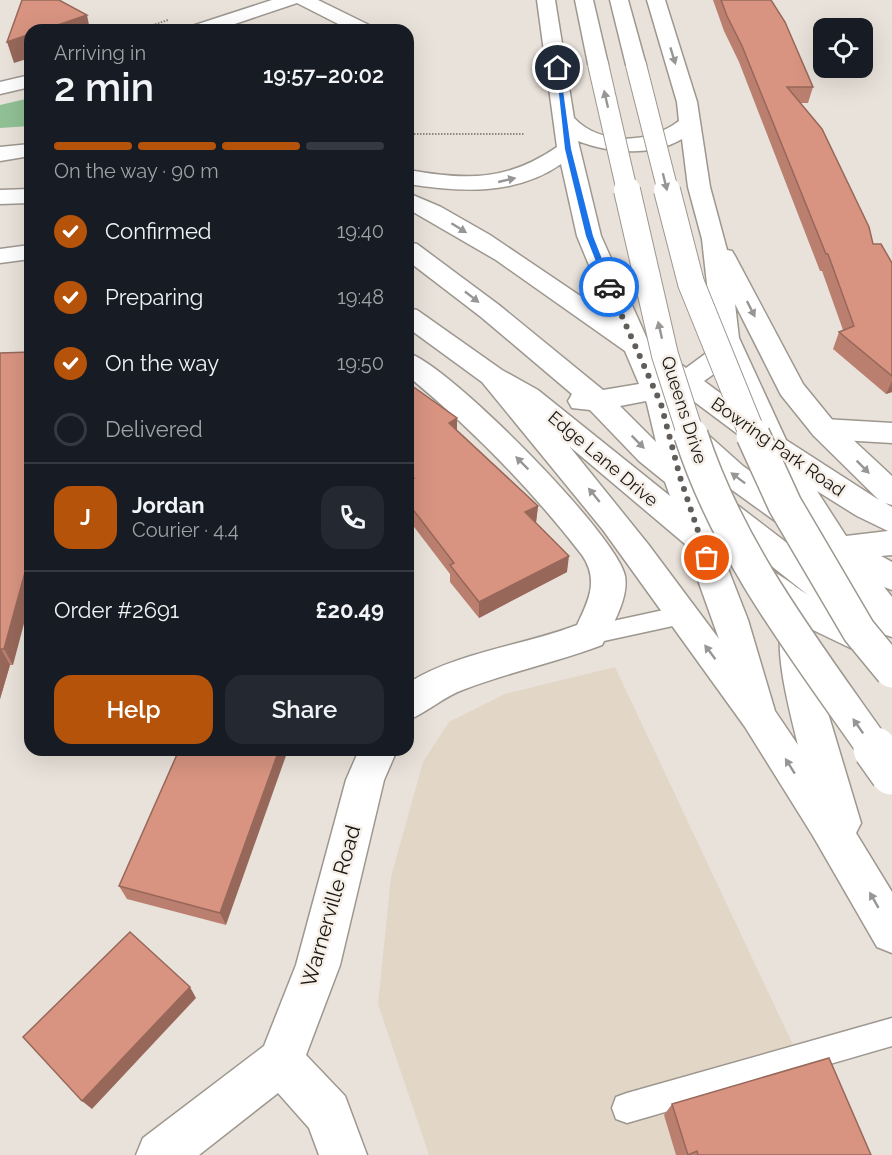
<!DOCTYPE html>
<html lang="en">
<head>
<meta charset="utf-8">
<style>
  :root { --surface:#171b24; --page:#242831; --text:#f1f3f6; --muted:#9ea1a6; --line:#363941; --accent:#b45309 }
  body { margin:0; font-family:Raleway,sans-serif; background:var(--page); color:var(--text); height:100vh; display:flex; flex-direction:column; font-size:22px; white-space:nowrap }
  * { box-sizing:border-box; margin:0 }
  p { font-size:20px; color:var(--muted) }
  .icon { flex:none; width:33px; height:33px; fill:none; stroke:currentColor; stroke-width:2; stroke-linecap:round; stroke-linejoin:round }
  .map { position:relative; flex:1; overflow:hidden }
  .panel { position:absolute; left:24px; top:24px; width:390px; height:732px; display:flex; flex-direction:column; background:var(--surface); border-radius:18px; box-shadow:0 6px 24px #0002 }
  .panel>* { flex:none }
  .tools { position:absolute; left:813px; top:18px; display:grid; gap:12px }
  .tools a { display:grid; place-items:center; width:60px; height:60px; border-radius:12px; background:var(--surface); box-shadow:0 6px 24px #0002; font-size:30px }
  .pin { position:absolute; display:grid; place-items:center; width:51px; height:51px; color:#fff; margin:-26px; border:3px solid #fff; border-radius:50%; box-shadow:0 2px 6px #0007 }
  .courier { position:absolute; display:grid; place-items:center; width:60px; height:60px; margin:-30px; border:4px solid #1a73e8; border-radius:50%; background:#fff; color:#222; box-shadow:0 2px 8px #0007 }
  .head em { font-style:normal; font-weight:600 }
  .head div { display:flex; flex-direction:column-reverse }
  .head { display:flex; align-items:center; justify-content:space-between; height:102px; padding:0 30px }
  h1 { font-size:39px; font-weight:600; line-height:45px }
  .bar { display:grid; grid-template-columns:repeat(4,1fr); gap:9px 6px; align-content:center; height:72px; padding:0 30px }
  .bar i { height:8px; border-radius:4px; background:var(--line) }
  .bar .on { background:var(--accent) }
  .bar p { grid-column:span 4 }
  .line { display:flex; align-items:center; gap:15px; padding:0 30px; border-top:2px solid var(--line) }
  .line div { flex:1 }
  .round { display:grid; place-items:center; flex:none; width:63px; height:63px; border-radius:18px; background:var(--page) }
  ol { padding:0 30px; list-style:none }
  li { display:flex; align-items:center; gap:18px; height:66px }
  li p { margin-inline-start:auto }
  li .icon { padding:6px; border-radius:50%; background:var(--accent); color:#fff; stroke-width:4 }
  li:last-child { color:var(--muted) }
  li i { width:33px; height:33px; border:3px solid var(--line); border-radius:50% }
  .cta { display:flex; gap:12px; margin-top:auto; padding:12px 30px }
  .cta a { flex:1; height:69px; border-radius:18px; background:var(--accent); color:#fff; font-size:24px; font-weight:600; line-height:69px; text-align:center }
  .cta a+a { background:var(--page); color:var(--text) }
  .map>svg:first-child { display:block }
  .built { fill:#e2d6c7 }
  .green { fill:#91c095 }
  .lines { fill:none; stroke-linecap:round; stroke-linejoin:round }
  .lane-casing { stroke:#9d978f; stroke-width:3 }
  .street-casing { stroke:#9d978f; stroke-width:3 }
  .highway-casing { stroke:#9d978f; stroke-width:3 }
  .path { stroke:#8c8781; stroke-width:2; stroke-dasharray:1.5 1.5; stroke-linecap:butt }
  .lane { fill:#fff; fill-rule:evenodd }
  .street { fill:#fff; fill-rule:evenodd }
  .highway { fill:#fff; fill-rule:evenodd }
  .highway-bridge-far3-casing { stroke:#9d978f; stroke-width:22; stroke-linecap:butt }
  .highway-bridge-far2-casing { stroke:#9d978f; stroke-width:28; stroke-linecap:butt }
  .highway-bridge-far1-casing { stroke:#9d978f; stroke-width:36; stroke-linecap:butt }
  .highway-bridge-casing { stroke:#9d978f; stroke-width:46; stroke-linecap:butt }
  .highway-bridge-far3 { stroke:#fff; stroke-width:20 }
  .highway-bridge-far2 { stroke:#fff; stroke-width:26 }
  .highway-bridge-far1 { stroke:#fff; stroke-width:33 }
  .highway-bridge { stroke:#fff; stroke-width:43 }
  .wall { fill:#ba7f6f }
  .shaded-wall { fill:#97685a }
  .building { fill:#d89481; stroke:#97685a; stroke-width:1.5 }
  .oneway { fill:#979695 }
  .route { fill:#1a73e8 }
  .done { stroke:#615d59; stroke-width:6; stroke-dasharray:0 10.8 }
  .labels { text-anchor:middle; stroke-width:5; stroke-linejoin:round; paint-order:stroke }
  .street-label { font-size:18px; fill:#181613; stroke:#f6efe7 }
  .near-street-label { font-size:21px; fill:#181613; stroke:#f6efe7 }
</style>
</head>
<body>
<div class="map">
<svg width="892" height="1155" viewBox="0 0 892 1155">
  <rect width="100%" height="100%" fill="#e9e2da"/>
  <polygon class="built" points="615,667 845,1155 429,1155 378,1004 391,877 423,762 449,722 505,694"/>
  <polygon class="green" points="30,98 30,126 0,128 0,105"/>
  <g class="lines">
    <defs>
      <g id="lane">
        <polygon points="682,606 690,609 693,615 690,621 682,624 590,644 582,641 579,635 582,629 590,626"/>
        <polygon points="892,1018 892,1046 627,1123 616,1119 612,1108 616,1097 627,1093"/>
      </g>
      <g id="street">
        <polygon points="272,0 318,0 371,26 373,30 350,30 297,3 217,30 190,30 192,26"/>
        <polygon points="30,75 30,87 0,94 0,82"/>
        <polygon points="30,245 30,259 0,263 0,249"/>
        <path d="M408,353C448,364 617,535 625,576C629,598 612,626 602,645C557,662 510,672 465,689C444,696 428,712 408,720V683C458,652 522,646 577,625C589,600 599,580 582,555C531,489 472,429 408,376Z"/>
        <polygon points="824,419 892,423 892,443 824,439 814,436 809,429 814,422"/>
        <polygon points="359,750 397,750 384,780 340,965 306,1055 345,1096 367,1155 319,1155 309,1128 278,1093 199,1155 136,1155 143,1138 264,1046 296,965 346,780"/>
      </g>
      <g id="highway">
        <path d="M537,0H555L574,118C601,146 649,144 679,121L677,102L647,0H665L697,102L710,187L727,250L732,251L735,256L803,384L834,422L892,476V505L885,503L892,507V555L881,556L892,562V590L884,587L892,597V637L880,633L860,605L855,613L848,616L879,632L884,642L879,652L867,656L813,630L825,703L861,823L856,833L892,892V953L877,947L813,836L745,727L603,530L482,382L408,328V308L417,310L502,370L538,390L670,496L665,482L639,461L590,410L572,408L568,401L572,394L481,317L408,261V242L417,244L499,305L603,390L639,384L625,351L496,260L408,209V193L441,207L490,235L610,316L577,236L561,164C515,196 460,192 408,184V170C466,180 506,182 557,147ZM682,139L688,187L702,239L713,338L705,354L686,368L648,341L601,236L578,141C609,153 652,157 682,139ZM735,304L781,395L814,436L879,500L786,440L739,338ZM725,366L743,410L704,381ZM680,391L763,453L792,501L743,466L696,424L686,421L680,423L671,394ZM646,401L647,404L656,442L620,406ZM569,446L685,544L719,639L648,544ZM687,449L721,482L789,531L800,535L810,532L817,544L809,548L804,556L693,471ZM817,491L857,516L888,531L846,536ZM707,515L808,595C788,583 768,560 744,568L740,577L744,586L790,617L784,619C771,644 791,716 798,745L775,711L748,620ZM831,566L849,590L821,569Z"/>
        <polygon points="575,0 593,0 608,64 605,68 591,68 588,64"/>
        <polygon points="610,0 628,0 646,65 643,69 629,69 626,65"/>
        <polygon points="30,144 30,156 0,161 0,147"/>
        <polygon points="30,189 30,203 0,204 0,190"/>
      </g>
    </defs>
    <use href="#lane" class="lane-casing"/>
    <use href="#street" class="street-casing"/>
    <use href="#highway" class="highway-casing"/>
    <g class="path">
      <polyline points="138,30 168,20"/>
      <polyline points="408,134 524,134"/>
    </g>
    <use href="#lane" class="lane"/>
    <use href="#street" class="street"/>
    <use href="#highway" class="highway"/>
    <defs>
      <g id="highway-bridge-far3">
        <polyline points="598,64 627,191"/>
        <polyline points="636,65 668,191"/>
      </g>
      <g id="highway-bridge-far2">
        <polyline points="627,190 665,355 691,436"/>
        <polyline points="667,190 691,283 753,436"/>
      </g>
      <g id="highway-bridge-far1">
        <path d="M691,435C729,553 806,651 876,751"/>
        <polyline points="753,435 785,505 859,631 892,671"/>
      </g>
      <polyline id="highway-bridge" points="875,749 892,773"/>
    </defs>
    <use href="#highway-bridge-far3" class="highway-bridge-far3-casing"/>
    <use href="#highway-bridge-far2" class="highway-bridge-far2-casing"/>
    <use href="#highway-bridge-far1" class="highway-bridge-far1-casing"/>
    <use href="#highway-bridge" class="highway-bridge-casing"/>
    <use href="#highway-bridge-far3" class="highway-bridge-far3"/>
    <use href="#highway-bridge-far2" class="highway-bridge-far2"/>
    <use href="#highway-bridge-far1" class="highway-bridge-far1"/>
    <use href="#highway-bridge" class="highway-bridge"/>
  </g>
  <g class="wall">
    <polygon points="713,0 771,0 813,87 808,103 801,103 873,244 892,263 892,392 886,394 833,349 839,332 843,330 822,271 820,271 739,62 724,31"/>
    <polygon points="0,353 13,665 10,665 0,699"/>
    <polygon points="408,383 457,430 538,506 536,523 567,572 479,618 450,582 450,574 408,519"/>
    <polygon points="179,750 226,925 127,899 119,886"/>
    <polygon points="672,1104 871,1155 676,1155 664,1115"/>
  </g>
  <g class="shaded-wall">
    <polygon points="87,15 90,30 43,30"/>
    <polygon points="30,34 30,58 14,63 7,42"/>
    <polygon points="892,381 892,392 886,394"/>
    <polygon points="457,418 457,435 449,423"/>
    <polygon points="538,506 536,522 524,529 525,512"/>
    <polygon points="30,554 30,601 13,665 4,649"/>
    <polygon points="569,556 567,572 479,618 479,602"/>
    <polygon points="1,649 10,665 0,699 0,652"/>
    <polygon points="279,750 288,750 226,925 220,913"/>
    <polygon points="190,987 196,998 92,1109 82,1101"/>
  </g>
  <g class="building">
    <polygon points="22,0 59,0 87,15 43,30 30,30 30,34 7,42"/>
    <polygon points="721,0 771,0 785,22 813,87 787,87 822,129 869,227 873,244 881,244 892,263 892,376 839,332 854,326 828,254 826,254 742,46 727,16"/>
    <polygon points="30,352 30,554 4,649 1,649 0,652 0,353"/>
    <polygon points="408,383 457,418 449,423 538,506 525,512 569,556 479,602 450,565 454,563 408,503 408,480 414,478 408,474"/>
    <polygon points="179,750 279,750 220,913 119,886"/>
    <polygon points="130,932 190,987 82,1101 23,1037"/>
    <polygon points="829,1058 871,1155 698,1155 697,1151 688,1155 672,1104"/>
  </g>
  <defs><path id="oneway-solid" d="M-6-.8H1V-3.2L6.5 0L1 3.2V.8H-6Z" transform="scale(1.5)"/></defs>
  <g class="oneway">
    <use href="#oneway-solid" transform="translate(673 56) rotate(73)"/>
    <use href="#oneway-solid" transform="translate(606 99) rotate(-103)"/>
    <use href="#oneway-solid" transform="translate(507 180) rotate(-13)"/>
    <use href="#oneway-solid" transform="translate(665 182) rotate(76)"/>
    <use href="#oneway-solid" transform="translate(459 228) rotate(32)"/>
    <use href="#oneway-solid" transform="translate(472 297) rotate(38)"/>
    <use href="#oneway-solid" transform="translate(751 309) rotate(63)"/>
    <use href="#oneway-solid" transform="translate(660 330) rotate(-103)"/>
    <use href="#oneway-solid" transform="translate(638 442) rotate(45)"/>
    <use href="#oneway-solid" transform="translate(522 463) rotate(-135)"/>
    <use href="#oneway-solid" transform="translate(863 467) rotate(45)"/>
    <use href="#oneway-solid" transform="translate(738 478) rotate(-143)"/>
    <use href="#oneway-solid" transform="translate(594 495) rotate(-129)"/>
    <use href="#oneway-solid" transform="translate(710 652) rotate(-127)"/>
    <use href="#oneway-solid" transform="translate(858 726) rotate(-125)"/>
    <use href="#oneway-solid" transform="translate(790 766) rotate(-122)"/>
    <use href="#oneway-solid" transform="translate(874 900) rotate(-120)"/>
  </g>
  <polygon class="route" points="556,66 560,68 571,149 593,236 613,287 609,289 606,287 586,236 565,149"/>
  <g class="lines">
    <polyline class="done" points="609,287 661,404 680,477 707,558"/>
  </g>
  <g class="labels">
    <g class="street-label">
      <text transform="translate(684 410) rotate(72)" y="6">Queens Drive</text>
      <text transform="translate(778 447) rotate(35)" y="6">Bowring Park Road</text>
      <text transform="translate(603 459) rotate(40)" y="6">Edge Lane Drive</text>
    </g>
    <g class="near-street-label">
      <text transform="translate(331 906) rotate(-74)" y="7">Warnerville Road</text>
    </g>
  </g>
</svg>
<div class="tools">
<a><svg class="icon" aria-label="locate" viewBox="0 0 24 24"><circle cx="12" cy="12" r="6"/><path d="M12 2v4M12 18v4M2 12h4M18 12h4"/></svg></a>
</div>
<div class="pin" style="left:707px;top:558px;background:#ea580c"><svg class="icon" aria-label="bag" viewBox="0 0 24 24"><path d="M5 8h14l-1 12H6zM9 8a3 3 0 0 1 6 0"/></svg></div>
<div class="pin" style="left:558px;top:68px;background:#1f2937"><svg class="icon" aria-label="home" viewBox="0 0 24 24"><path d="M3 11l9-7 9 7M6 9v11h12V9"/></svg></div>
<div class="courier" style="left:609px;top:287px"><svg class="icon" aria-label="car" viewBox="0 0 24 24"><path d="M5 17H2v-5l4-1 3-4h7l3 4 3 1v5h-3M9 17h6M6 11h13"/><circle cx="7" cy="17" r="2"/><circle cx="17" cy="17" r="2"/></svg></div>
<section class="panel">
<div class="head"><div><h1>2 min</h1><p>Arriving in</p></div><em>19:57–20:02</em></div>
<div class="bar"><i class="on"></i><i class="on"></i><i class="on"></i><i></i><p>On the way · 90 m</p></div>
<ol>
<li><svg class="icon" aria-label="check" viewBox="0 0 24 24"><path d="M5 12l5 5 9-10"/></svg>Confirmed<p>19:40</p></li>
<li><svg class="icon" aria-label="check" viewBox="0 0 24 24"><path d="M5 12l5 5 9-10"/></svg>Preparing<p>19:48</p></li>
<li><svg class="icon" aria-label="check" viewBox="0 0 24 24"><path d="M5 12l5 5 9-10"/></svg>On the way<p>19:50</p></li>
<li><i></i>Delivered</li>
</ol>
<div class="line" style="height:108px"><b class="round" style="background:var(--accent);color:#fff">J</b><div><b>Jordan</b><p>Courier · 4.4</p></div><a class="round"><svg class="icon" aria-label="phone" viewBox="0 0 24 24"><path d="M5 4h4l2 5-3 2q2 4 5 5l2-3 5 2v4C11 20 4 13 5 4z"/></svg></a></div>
<div class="line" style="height:78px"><div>Order #2691</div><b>£20.49</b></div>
<div class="cta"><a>Help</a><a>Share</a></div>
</section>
</div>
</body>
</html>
